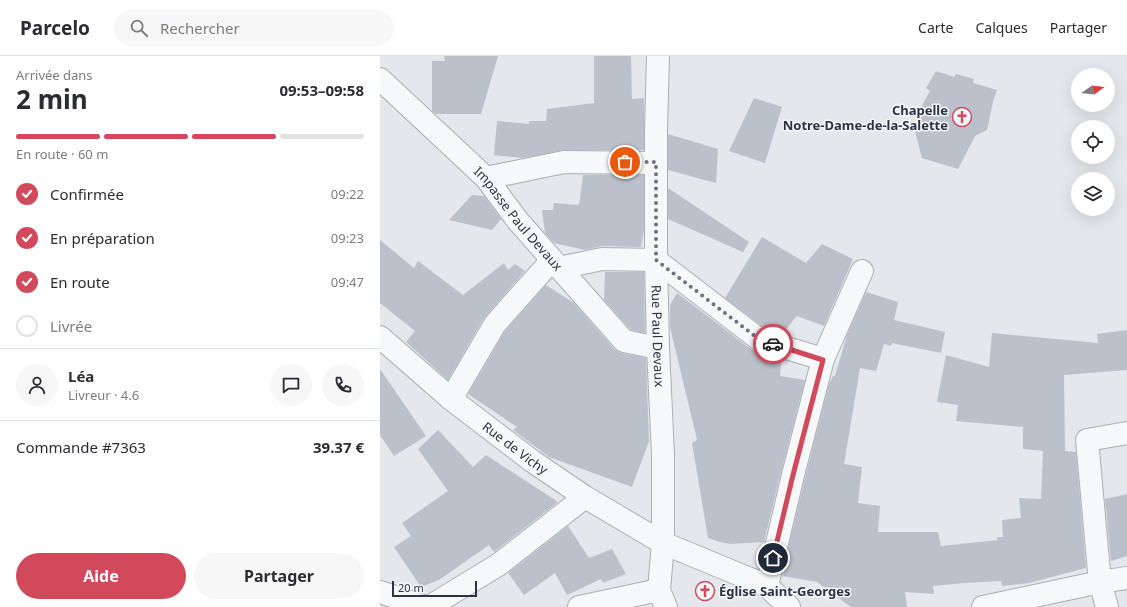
<!DOCTYPE html>
<html lang="fr">
<head>
<meta charset="utf-8">
<style>
  :root { --surface:#fff; --page:#f7f7f7; --text:#2b2b33; --muted:#7c7c81; --line:#e1e1e2; --accent:#d1495b }
  body { margin:0; font-family:"Noto Sans",sans-serif; background:var(--page); color:var(--text); height:100vh; display:flex; flex-direction:column; font-size:15px; white-space:nowrap }
  * { box-sizing:border-box; margin:0 }
  p { font-size:13px; color:var(--muted) }
  .icon { flex:none; width:22px; height:22px; fill:none; stroke:currentColor; stroke-width:2; stroke-linecap:round; stroke-linejoin:round }
  .map { position:relative; flex:1; overflow:hidden }
  .side { display:flex; flex-direction:column; background:var(--surface); width:380px }
  .side>* { flex:none }
  .needle { width:26px; rotate:76deg }
  .fabs { position:absolute; left:691px; top:12px; display:grid; gap:8px }
  .fabs a { display:grid; place-items:center; width:44px; height:44px; border-radius:50%; background:var(--surface); box-shadow:0 4px 16px #0002; font-size:20px }
  .scale { position:absolute; left:12px; bottom:10px; width:85px; box-sizing:border-box; padding-left:4px; border:2px solid #2b3445; border-top:0; font-size:11px; line-height:14px; white-space:nowrap; color:#2b3445; -webkit-text-stroke:3px #f4f6f9; paint-order:stroke }
  .pin { position:absolute; display:grid; place-items:center; width:34px; height:34px; color:#fff; margin:-17px; border:2px solid #fff; border-radius:50%; box-shadow:0 1px 4px #0007 }
  .courier { position:absolute; display:grid; place-items:center; width:40px; height:40px; margin:-20px; border:3px solid #d1495b; border-radius:50%; background:#fff; color:#222; box-shadow:0 1px 5px #0007 }
  .summary em { font-style:normal; font-weight:700 }
  .summary div { display:flex; flex-direction:column-reverse }
  .summary { display:flex; align-items:center; justify-content:space-between; height:68px; padding:0 16px }
  h1 { font-size:26px; font-weight:700; line-height:30px }
  .bar { display:grid; grid-template-columns:repeat(4,1fr); gap:6px 4px; align-content:center; height:48px; padding:0 16px }
  .bar i { height:5px; border-radius:3px; background:var(--line) }
  .bar .on { background:var(--accent) }
  .bar p { grid-column:span 4 }
  .line { display:flex; align-items:center; gap:10px; padding:0 16px; border-top:1px solid var(--line) }
  .line div { flex:1 }
  .round { display:grid; place-items:center; flex:none; width:42px; height:42px; border-radius:21px; background:var(--page) }
  ol { padding:0 16px; list-style:none }
  li { display:flex; align-items:center; gap:12px; height:44px }
  li p { margin-inline-start:auto }
  li .icon { padding:4px; border-radius:50%; background:var(--accent); color:#fff; stroke-width:4 }
  li:last-child { color:var(--muted) }
  li i { width:22px; height:22px; border:2px solid var(--line); border-radius:50% }
  .button { display:flex; gap:8px; margin-top:auto; padding:8px 16px }
  .button a { flex:1; height:46px; border-radius:24px; background:var(--accent); color:#fff; font-size:16px; font-weight:700; line-height:46px; text-align:center }
  .button a+a { background:var(--page); color:var(--text) }
  header { display:flex; align-items:center; gap:24px; box-sizing:border-box; height:56px; padding:0 20px; background:var(--surface); border-bottom:1px solid var(--line) }
  header strong { font-size:19px }
  nav { display:flex; gap:22px; margin-inline-start:auto; font-size:14px }
  .search { width:280px; height:36px; background:var(--page); display:flex; align-items:center; gap:10px; box-sizing:border-box; padding:0 14px; border-radius:22px; color:var(--muted); font-size:15px }
  main { display:flex; flex:1; min-height:0 }
  .map>svg:first-child { display:block }
  .building { fill:#bbc0ca }
  .lines { fill:none; stroke-linecap:round; stroke-linejoin:round }
  .minor-casing { stroke:#a9aeb7; stroke-width:24 }
  .minor { stroke:#f7f8fa; stroke-width:22 }
  .done { stroke:#6c737f; stroke-width:4; stroke-dasharray:0 7.2 }
  .route { stroke:#d1495b; stroke-width:5 }
  .labels { text-anchor:middle; stroke-width:3; stroke-linejoin:round; paint-order:stroke }
  .poi-label { font-size:13px; font-weight:bold; fill:#2b3445; stroke:#f4f6f9; text-anchor:end }
  .street-label { font-size:13px; fill:#2b3445; stroke:#f4f6f9 }
</style>
</head>
<body>
<header>
<strong>Parcelo</strong>
<div class="search"><svg class="icon" aria-label="search" viewBox="0 0 24 24"><circle cx="10" cy="10" r="6"/><path d="M15 15l6 6"/></svg>Rechercher</div>
<nav><a>Carte</a><a>Calques</a><a>Partager</a></nav>
</header>
<main>
<section class="side">
<div class="summary"><div><h1>2 min</h1><p>Arrivée dans</p></div><em>09:53–09:58</em></div>
<div class="bar"><i class="on"></i><i class="on"></i><i class="on"></i><i></i><p>En route · 60 m</p></div>
<ol>
<li><svg class="icon" aria-label="check" viewBox="0 0 24 24"><path d="M5 12l5 5 9-10"/></svg>Confirmée<p>09:22</p></li>
<li><svg class="icon" aria-label="check" viewBox="0 0 24 24"><path d="M5 12l5 5 9-10"/></svg>En préparation<p>09:23</p></li>
<li><svg class="icon" aria-label="check" viewBox="0 0 24 24"><path d="M5 12l5 5 9-10"/></svg>En route<p>09:47</p></li>
<li><i></i>Livrée</li>
</ol>
<div class="line" style="height:72px"><a class="round"><svg class="icon" aria-label="person" viewBox="0 0 24 24"><circle cx="12" cy="8" r="4"/><path d="M4 21q1-7 8-7t8 7"/></svg></a><div><b>Léa</b><p>Livreur · 4.6</p></div><a class="round"><svg class="icon" aria-label="chat" viewBox="0 0 24 24"><path d="M4 5h16v11H9l-5 4z"/></svg></a><a class="round"><svg class="icon" aria-label="phone" viewBox="0 0 24 24"><path d="M5 4h4l2 5-3 2q2 4 5 5l2-3 5 2v4C11 20 4 13 5 4z"/></svg></a></div>
<div class="line" style="height:52px"><div>Commande #7363</div><b>39.37 €</b></div>
<div class="button"><a>Aide</a><a>Partager</a></div>
</section>
<div class="map">
<svg width="747" height="551" viewBox="0 0 747 551">
  <rect width="100%" height="100%" fill="#e4e7ec"/>
  <g class="building">
    <polygon points="64,0 118,0 101,58 56,58 52,55 52,5 65,5"/>
    <polygon points="214,0 251,0 252,43 264,42 264,94 184,94 143,102 114,99 117,65 149,68 149,65 166,65 167,53 214,47"/>
    <polygon points="556,15 574,21 576,18 594,23 593,27 617,34 613,46 607,74 595,80 578,113 542,102 535,75 542,55 540,53 550,35 546,32"/>
    <polygon points="374,42 402,51 385,107 349,95"/>
    <polygon points="288,78 338,93 336,127 288,114"/>
    <polygon points="203,119 264,119 264,174 261,191 222,190 205,194 174,187 165,177 162,154 173,154 174,147 199,149"/>
    <polygon points="288,132 369,186 363,196 288,163"/>
    <polygon points="92,139 104,140 121,163 112,174 69,164"/>
    <polygon points="382,181 426,207 442,188 473,203 444,270 417,260 402,278 386,273 345,242"/>
    <polygon points="0,184 34,212 38,205 83,239 124,207 128,214 135,208 145,215 104,262 68,324 26,286 35,275 0,247"/>
    <polygon points="225,216 264,216 265,277 251,274 224,244"/>
    <polygon points="166,229 194,247 235,294 241,297 266,302 269,385 252,431 169,401 133,374 137,371 88,338 125,275"/>
    <polygon points="486,236 518,246 514,264 565,276 561,297 512,287 511,290 504,288 496,315 480,312 464,408 482,411 478,447 500,450 498,476 558,476 561,490 618,484 617,481 623,481 622,464 641,462 639,442 661,443 663,395 643,393 643,371 576,365 578,349 557,346 566,299 609,311 612,277 718,287 717,278 747,274 747,314 684,319 685,395 696,396 706,512 649,527 622,530 621,525 584,527 553,530 554,538 525,536 527,551 471,551 437,526 403,520 404,510 425,422 449,328 453,320 455,320 467,279"/>
    <polygon points="297,237 372,294 384,298 382,301 401,306 400,320 425,324 401,416 384,486 350,488 340,486 328,482 312,387 317,384 290,271 290,249"/>
    <polygon points="0,313 46,380 14,400 0,379"/>
    <polygon points="58,374 93,411 106,399 178,446 114,496 109,489 59,524 41,531 14,491 31,480 22,467 68,435 38,393"/>
    <polygon points="747,438 747,500 731,505 725,443"/>
    <polygon points="188,470 209,502 232,493 246,518 223,527 221,523 187,539 175,517 144,539 128,517"/>
  </g>
  <g class="lines">
    <defs>
      <g id="minor">
        <path id="s1" d="M278,0L276,74V204L278,292L283,399V487L279,534L286,551"/>
        <path id="s2" d="M0,23L106,122L138,165L244,285L278,292"/>
        <polyline points="106,122 184,106 276,107"/>
        <polyline points="179,212 222,203 276,204 380,284 443,303"/>
        <path id="s3" d="M0,281L71,343L152,405L205,441L283,487L387,530L409,551"/>
        <polyline points="71,343 115,268 172,204"/>
        <polyline points="387,530 413,419 443,303 482,215"/>
        <polyline points="0,536 45,551"/>
        <polyline points="49,551 118,509 205,441"/>
        <polyline points="199,551 279,534"/>
        <polyline points="603,551 720,526 747,522"/>
        <polyline points="727,551 720,526 707,384 747,377"/>
      </g>
    </defs>
    <use href="#minor" class="minor-casing"/>
    <use href="#minor" class="minor"/>
  </g>
  <g class="lines">
    <polyline class="done" points="245,106 276,106 276,204 380,284 393,288"/>
    <polyline class="route" points="393,288 443,304 413,419 393,502"/>
  </g>
  <defs>
    <symbol id="church-ring" viewBox="-11 -11 22 22"><circle r="9.5" fill="#f4f6f9" stroke="#d1495b" stroke-width="1.5"/><path d="M-1.2-6h2.4v3.5h3.3v2.4h-3.3V6h-2.4V-.1h-3.3v-2.4h3.3Z" fill="#d1495b"/></symbol>
  </defs>
  <g fill-rule="evenodd">
    <use href="#church-ring" x="571" y="50" width="22" height="22"/>
    <use href="#church-ring" x="314" y="524" width="22" height="22"/>
  </g>
  <g class="labels">
    <g class="poi-label">
      <text x="568" y="59">Chapelle<tspan x="568" dy="15">Notre-Dame-de-la-Salette</tspan></text>
      <text x="339" y="540" text-anchor="start">Église Saint-Georges</text>
    </g>
    <g class="street-label">
      <text dy="5" stroke="none"><textPath href="#s2" startOffset="197">Impasse Paul Devaux</textPath></text>
      <text dy="5" stroke="none"><textPath href="#s1" startOffset="280">Rue Paul Devaux</textPath></text>
      <text dy="5" stroke="none"><textPath href="#s3" startOffset="175">Rue de Vichy</textPath></text>
    </g>
  </g>
</svg>
<div class="fabs">
<a><svg class="needle" viewBox="-14 -14 28 28"><path d="M0-13l5 13h-10z" fill="#e53935"/><path d="M0 13l5-13h-10z" fill="#7c7c81"/></svg></a>
<a><svg class="icon" aria-label="locate" viewBox="0 0 24 24"><circle cx="12" cy="12" r="6"/><path d="M12 2v4M12 18v4M2 12h4M18 12h4"/></svg></a>
<a><svg class="icon" aria-label="layers" viewBox="0 0 24 24"><path d="M12 4l9 5-9 5-9-5zM3 14l9 5 9-5"/></svg></a>
</div>
<div class="scale">20 m</div>
<div class="pin" style="left:245px;top:106px;background:#ea580c"><svg class="icon" aria-label="bag" viewBox="0 0 24 24"><path d="M5 8h14l-1 12H6zM9 8a3 3 0 0 1 6 0"/></svg></div>
<div class="pin" style="left:393px;top:502px;background:#1f2937"><svg class="icon" aria-label="home" viewBox="0 0 24 24"><path d="M3 11l9-7 9 7M6 9v11h12V9"/></svg></div>
<div class="courier" style="left:393px;top:288px"><svg class="icon" aria-label="car" viewBox="0 0 24 24"><path d="M5 17H2v-5l4-1 3-4h7l3 4 3 1v5h-3M9 17h6M6 11h13"/><circle cx="7" cy="17" r="2"/><circle cx="17" cy="17" r="2"/></svg></div>
</div>
</main>
</body>
</html>
